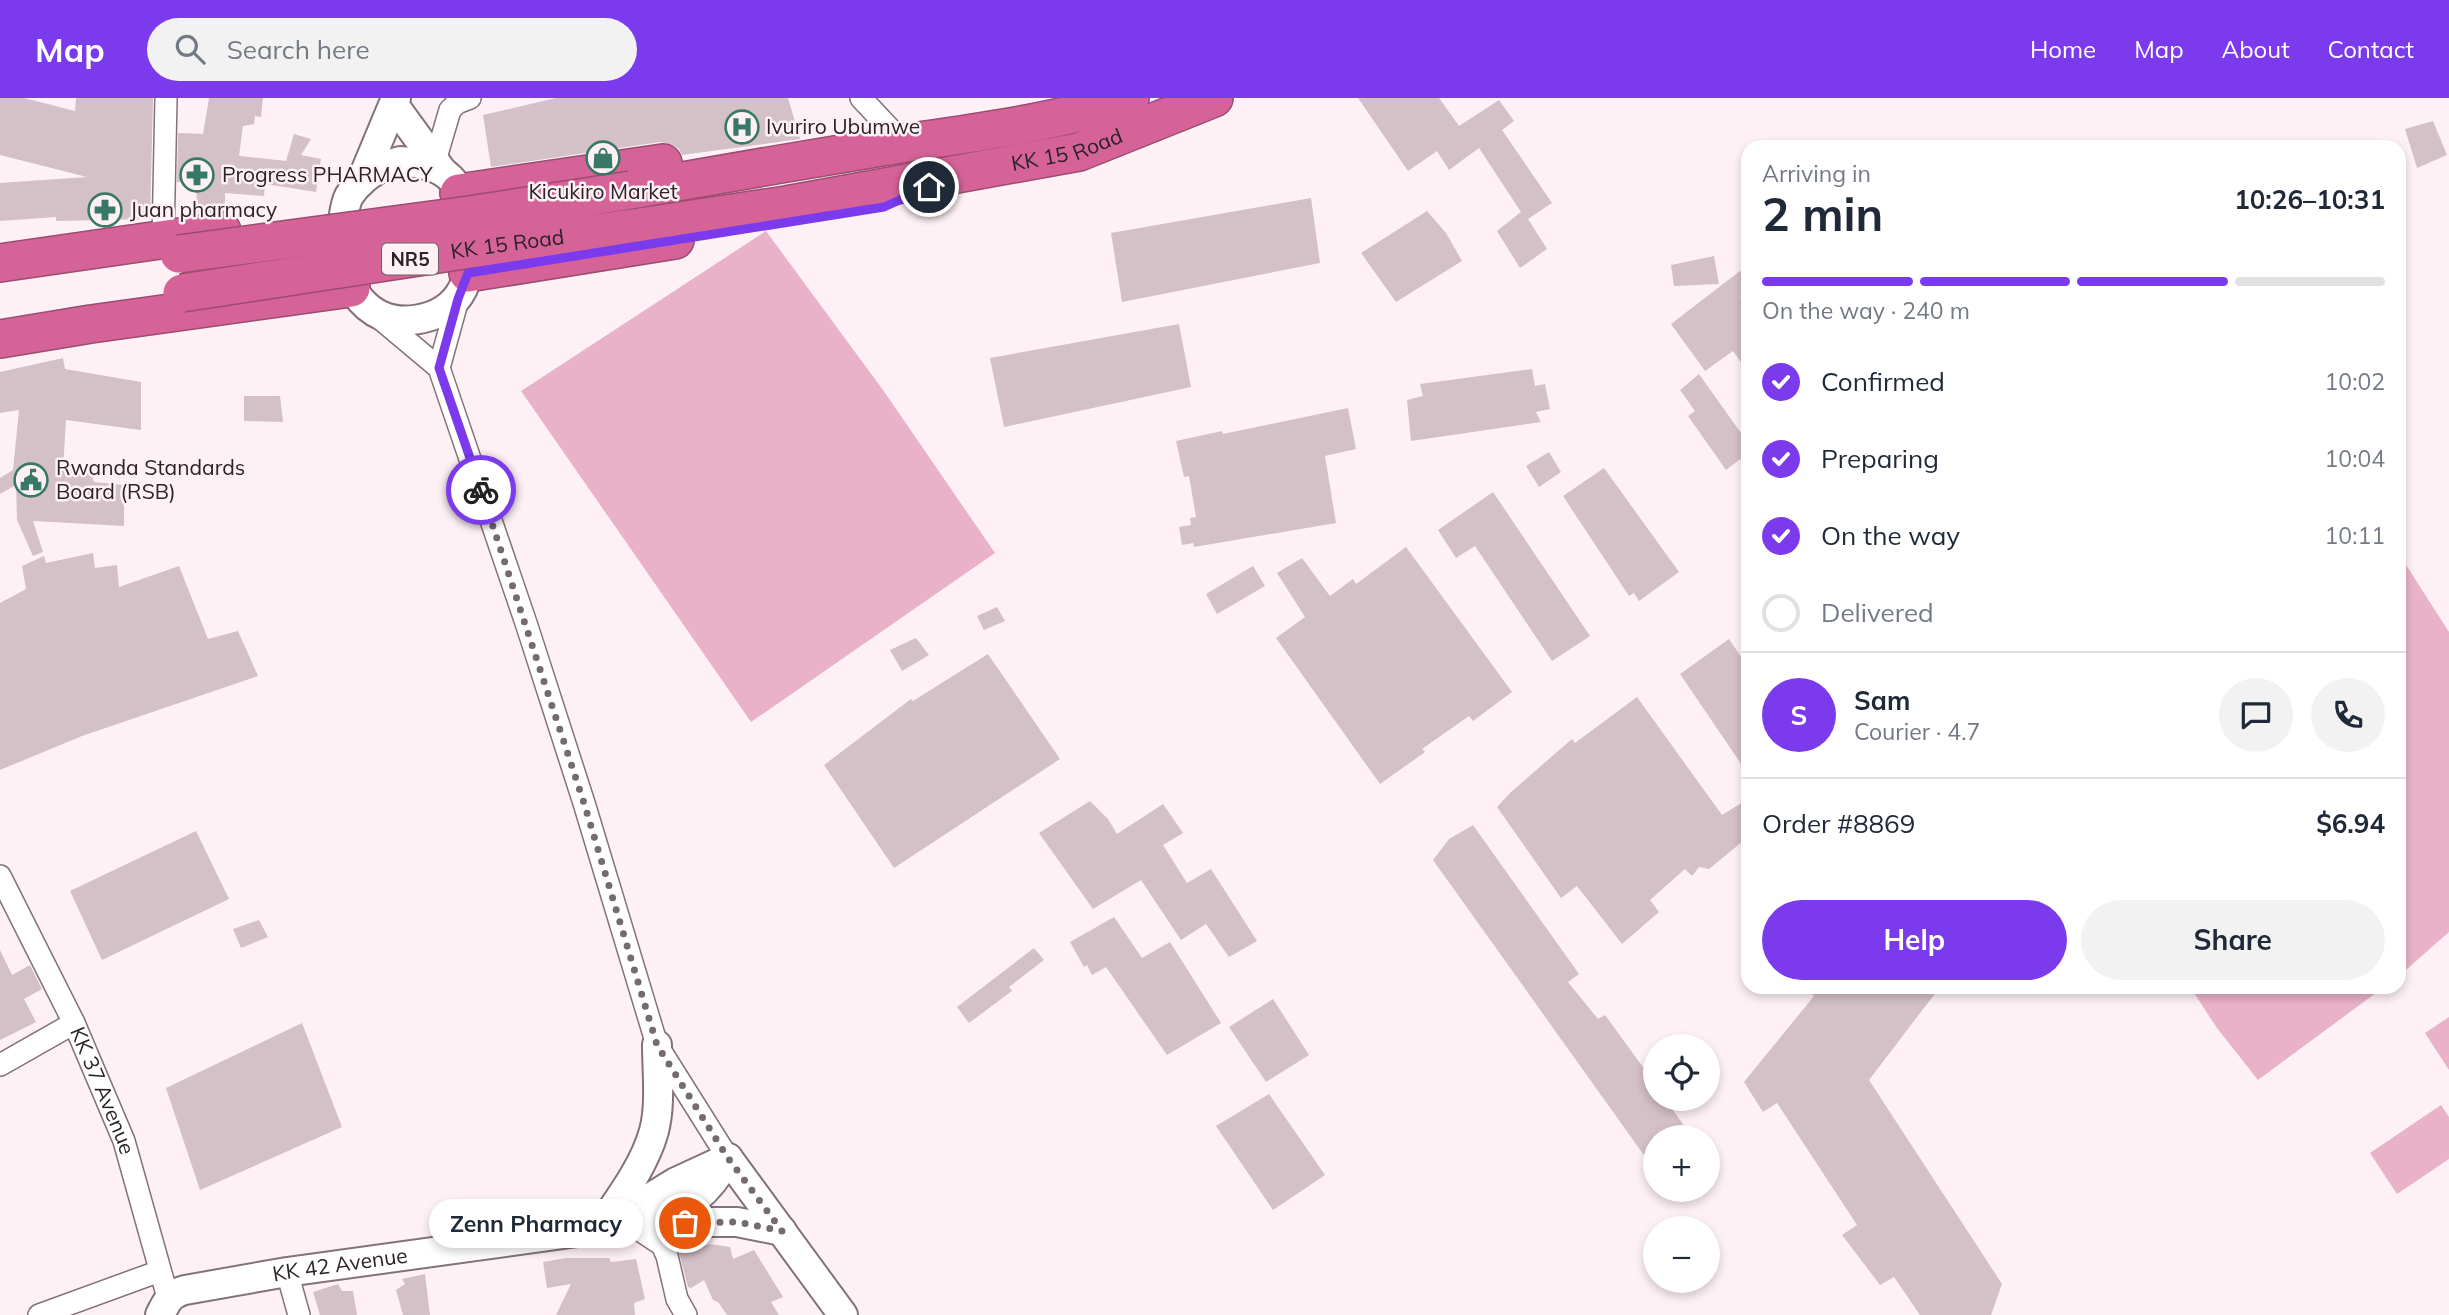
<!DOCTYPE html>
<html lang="en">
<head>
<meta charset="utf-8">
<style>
  :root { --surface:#fff; --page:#f2f2f3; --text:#1f2937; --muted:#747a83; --line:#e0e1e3; --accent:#7c3aed }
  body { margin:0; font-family:Mulish,sans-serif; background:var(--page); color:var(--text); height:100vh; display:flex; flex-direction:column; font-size:26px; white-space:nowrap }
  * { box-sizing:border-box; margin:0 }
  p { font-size:23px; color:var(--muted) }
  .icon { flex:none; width:38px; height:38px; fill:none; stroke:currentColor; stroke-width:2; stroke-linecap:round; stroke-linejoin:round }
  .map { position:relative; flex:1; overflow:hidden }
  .sheet { position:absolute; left:1741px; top:42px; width:665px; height:854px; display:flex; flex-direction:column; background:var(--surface); border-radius:21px; box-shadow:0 4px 10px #0003 }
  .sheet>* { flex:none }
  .fabs { position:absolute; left:1643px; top:936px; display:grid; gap:14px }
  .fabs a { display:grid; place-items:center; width:77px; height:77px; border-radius:50%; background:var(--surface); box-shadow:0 4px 10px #0003; font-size:35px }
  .pin { position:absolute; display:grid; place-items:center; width:60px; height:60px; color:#fff; margin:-30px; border:4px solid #fff; border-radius:50%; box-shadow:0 2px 7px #0007 }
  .courier { position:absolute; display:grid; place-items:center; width:70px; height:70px; margin:-35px; border:5px solid #7c3aed; border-radius:50%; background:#fff; color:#222; box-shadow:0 2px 9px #0007 }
  .bubble { position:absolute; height:49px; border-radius:24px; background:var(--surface); box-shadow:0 4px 10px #0003; font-size:23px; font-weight:700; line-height:49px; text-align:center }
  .overview em { font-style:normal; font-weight:700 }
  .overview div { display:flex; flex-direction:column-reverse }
  .overview { display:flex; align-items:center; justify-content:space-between; height:119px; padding:0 21px }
  h1 { font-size:46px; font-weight:700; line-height:52px }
  .bar { display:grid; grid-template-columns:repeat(4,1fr); gap:10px 7px; align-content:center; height:84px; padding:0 21px }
  .bar i { height:9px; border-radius:5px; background:var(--line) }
  .bar .current { background:var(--accent) }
  .bar p { grid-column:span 4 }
  .line { display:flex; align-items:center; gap:18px; padding:0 21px; border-top:2px solid var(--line) }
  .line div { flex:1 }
  .round { display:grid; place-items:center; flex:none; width:74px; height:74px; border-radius:37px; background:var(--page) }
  ol { padding:0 21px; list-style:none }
  li { display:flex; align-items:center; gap:21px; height:77px }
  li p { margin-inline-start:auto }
  li .icon { padding:7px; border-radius:50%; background:var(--accent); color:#fff; stroke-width:4 }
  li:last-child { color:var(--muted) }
  li i { width:38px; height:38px; border:4px solid var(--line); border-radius:50% }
  .action { display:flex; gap:14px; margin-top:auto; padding:14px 21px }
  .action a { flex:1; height:80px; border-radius:42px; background:var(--accent); color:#fff; font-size:28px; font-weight:700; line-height:80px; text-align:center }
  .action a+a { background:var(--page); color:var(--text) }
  header { display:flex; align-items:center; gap:42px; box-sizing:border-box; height:98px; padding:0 35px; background:var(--accent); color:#fff }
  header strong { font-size:33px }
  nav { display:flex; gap:38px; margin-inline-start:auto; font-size:24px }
  .search { width:490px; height:63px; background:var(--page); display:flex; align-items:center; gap:18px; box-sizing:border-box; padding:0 24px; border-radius:38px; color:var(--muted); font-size:26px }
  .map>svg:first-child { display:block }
  .green { fill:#eab2c9 }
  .building { fill:#d4c0c7 }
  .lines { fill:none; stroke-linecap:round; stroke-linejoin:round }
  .street-casing { stroke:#847279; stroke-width:24 }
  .secondary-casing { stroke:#847279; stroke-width:32 }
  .highway-casing { stroke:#9a4d70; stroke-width:40 }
  .street { stroke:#fff; stroke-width:21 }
  .secondary { stroke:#fff; stroke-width:28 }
  .highway { stroke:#d56398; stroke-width:37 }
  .highway-bridge-casing { stroke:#9a4d70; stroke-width:40; stroke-linecap:butt }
  .highway-bridge { stroke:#d56398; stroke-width:37 }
  .done { stroke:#756b6f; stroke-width:7; stroke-dasharray:0 12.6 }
  .route { stroke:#7c3aed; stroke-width:9 }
  .labels { text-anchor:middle; stroke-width:5; stroke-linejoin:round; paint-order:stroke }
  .shield { fill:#fef1f6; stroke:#6a6164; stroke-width:2 }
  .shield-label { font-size:19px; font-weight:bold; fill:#2b2326 }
  .poi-label { font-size:21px; fill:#2b2326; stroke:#fef1f6; text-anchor:start }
  .street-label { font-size:21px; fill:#2b2326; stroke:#fef1f6 }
</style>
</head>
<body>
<header>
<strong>Map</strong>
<div class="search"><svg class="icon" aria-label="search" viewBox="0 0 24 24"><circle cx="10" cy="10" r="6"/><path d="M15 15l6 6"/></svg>Search here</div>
<nav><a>Home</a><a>Map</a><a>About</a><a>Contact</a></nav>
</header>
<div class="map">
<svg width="2449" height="1217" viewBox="0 0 2449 1217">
  <rect width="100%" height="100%" fill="#fef1f6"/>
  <g class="green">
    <polygon points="766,133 883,292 995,455 751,624 521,293"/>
    <polygon points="2399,456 2449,534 2449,834 2399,878"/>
    <polygon points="2190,889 2384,889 2258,982 2217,930"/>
    <polygon points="2449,919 2449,972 2425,935"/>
    <polygon points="2441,1007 2449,1019 2449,1061 2397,1096 2370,1055"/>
  </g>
  <g class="building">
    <polygon points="0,0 24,0 75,13 76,0 153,0 150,121 56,123 56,119 0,123 0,85 87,79 0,57"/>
    <polygon points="209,0 263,0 261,19 255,18 254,26 243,28 239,58 286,63 294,36 311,41 301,57 321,61 316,94 265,86 264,98 225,95 225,113 197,115 196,84 177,84 178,35 203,36"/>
    <polygon points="556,0 788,0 800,41 682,57 679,51 671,46 660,44 491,69 483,17"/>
    <polygon points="1358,0 1439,0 1459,28 1499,2 1514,23 1502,32 1552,105 1528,121 1547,151 1520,170 1497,133 1521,114 1479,50 1449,72 1437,53 1408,73"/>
    <polygon points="2433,23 2447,57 2417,70 2405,31"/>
    <polygon points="1311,100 1320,165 1122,204 1111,135"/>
    <polygon points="1427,113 1446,135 1462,163 1396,204 1361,155"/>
    <polygon points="1714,158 1719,186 1674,188 1671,167"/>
    <polygon points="1740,173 1748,184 1748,194 1740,199 1748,211 1748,274 1733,253 1705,273 1671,226"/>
    <polygon points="1179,226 1191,289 1004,329 990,260"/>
    <polygon points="63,260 65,271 141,284 141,332 66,322 63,371 91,373 94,384 124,387 124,428 33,423 43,454 33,458 17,422 16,387 0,396 0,380 13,372 19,312 0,315 0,274"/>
    <polygon points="1532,271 1535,288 1545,286 1550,311 1536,314 1541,324 1411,343 1407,302 1423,298 1420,286"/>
    <polygon points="1699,276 1748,345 1748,355 1726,372 1688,318 1695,313 1680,292"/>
    <polygon points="244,298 280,298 283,324 244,323"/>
    <polygon points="1348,310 1356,351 1325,358 1336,425 1194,449 1193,445 1182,447 1179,429 1191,427 1190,420 1196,419 1189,378 1184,379 1176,343 1222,333 1223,336"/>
    <polygon points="1549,354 1561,374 1539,389 1526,368"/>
    <polygon points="1604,370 1679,474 1639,503 1634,495 1629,498 1563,398"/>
    <polygon points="1493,394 1590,538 1552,563 1475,448 1456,460 1438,432"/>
    <polygon points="1406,449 1512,594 1473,623 1469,618 1422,651 1425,654 1380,686 1276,540 1305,519 1277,475 1302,460 1330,498 1353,481 1356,486"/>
    <polygon points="93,455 95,470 117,467 119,489 179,468 208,541 238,533 258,578 82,638 0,672 0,505 26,491 22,468 44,458 46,465"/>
    <polygon points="1253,468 1265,488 1217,516 1206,496"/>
    <polygon points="997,509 1005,523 984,532 977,518"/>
    <polygon points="916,540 929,557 902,573 890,552"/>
    <polygon points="1729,541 1748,569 1748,676 1680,576"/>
    <polygon points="988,556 1060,661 894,770 824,667 911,601 913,603"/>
    <polygon points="1637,599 1722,717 1748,701 1748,739 1709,771 1699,769 1692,778 1685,771 1650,802 1659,814 1622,846 1577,788 1561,800 1497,709 1511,694 1572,641 1575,645"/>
    <polygon points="1090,703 1108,721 1117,736 1163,706 1183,735 1163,747 1187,785 1211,771 1257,843 1229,859 1206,826 1181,842 1141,782 1093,811 1039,735"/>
    <polygon points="1473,727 1579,876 1568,884 1598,921 1605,917 1656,987 1656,1001 1665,1001 1693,1040 1656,1040 1656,1074 1433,762 1449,741"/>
    <polygon points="196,733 229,801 102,862 70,793"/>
    <polygon points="1114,819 1142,860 1170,844 1221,925 1167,957 1106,869 1092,877 1087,867 1084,869 1070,844"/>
    <polygon points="259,822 268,839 241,850 233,831"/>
    <polygon points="1034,850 1044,862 1009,889 1012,893 969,925 957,909"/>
    <polygon points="0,852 12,877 30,867 42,891 24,901 36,924 0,942"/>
    <polygon points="1805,889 1940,889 1869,982 2002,1186 1991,1217 1920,1217 1894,1179 1880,1187 1842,1137 1857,1127 1777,1005 1763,1014 1744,984 1814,898"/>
    <polygon points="1273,901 1309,957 1266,984 1229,929"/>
    <polygon points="302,925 342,1029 200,1092 166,990"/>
    <polygon points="1269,996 1325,1077 1273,1112 1216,1028"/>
    <polygon points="710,1146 730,1149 733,1161 754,1152 783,1199 771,1204 779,1217 727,1217 718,1204 713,1202 704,1182 691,1190 688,1189 678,1151 690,1148 694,1151"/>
    <polygon points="566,1160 609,1160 611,1164 636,1161 645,1201 634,1205 635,1217 556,1217 571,1186 547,1190 543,1164"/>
    <polygon points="425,1176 430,1217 403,1217 396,1192 405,1186 402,1181"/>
    <polygon points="338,1186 342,1193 353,1193 357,1217 320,1217 313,1194"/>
  </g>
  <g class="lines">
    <defs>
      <g id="street">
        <polyline points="861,0 904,46"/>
        <polyline points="435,63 450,12 457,5 470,0"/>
        <polyline points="163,141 166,0"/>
        <polyline points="377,218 439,270 527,528 584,705 657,947 728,1060"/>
        <polyline points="439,270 458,201"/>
        <path id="s1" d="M0,778L74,925L124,1043L168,1200"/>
        <polyline points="0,967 74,925"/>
        <polyline points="632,1127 662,1147 667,1158 677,1201 686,1217"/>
        <polyline points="287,1174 299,1217"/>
        <polyline points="39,1217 160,1173"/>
      </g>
      <g id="secondary">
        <polyline points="394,7 442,73"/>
        <path d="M400,63C414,64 429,66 441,73C472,91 475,146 468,176C463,197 451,211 431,218C370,238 335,186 342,129C344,120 344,107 349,98C361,80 380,68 400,63Z"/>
        <polyline points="361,84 396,0"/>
        <polyline points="728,1060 843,1217"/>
        <polyline points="611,1124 676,1084 728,1060"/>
        <polyline points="660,1124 737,1124 782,1133"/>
        <path d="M598,1132C619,1101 644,1069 654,1033C661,1006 657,975 657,947"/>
        <path id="s2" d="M160,1217C167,1203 170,1196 185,1192L287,1174L650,1124C689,1109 708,1097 728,1060"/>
      </g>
      <g id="highway">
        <path d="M631,92C721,76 810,61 900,46C978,34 1055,25 1130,0"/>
        <polyline points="459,95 663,65"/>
        <path id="s3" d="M640,129L786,107L1079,54L1214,0"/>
        <polyline points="0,165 222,133"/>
        <polyline points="468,175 675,142"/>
        <polyline points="0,241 91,226 351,190"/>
      </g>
    </defs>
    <use href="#street" class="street-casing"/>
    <use href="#secondary" class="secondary-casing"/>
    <use href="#highway" class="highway-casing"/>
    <use href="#street" class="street"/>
    <use href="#secondary" class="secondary"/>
    <use href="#highway" class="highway"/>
    <defs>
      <g id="highway-bridge">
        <polyline points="179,156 469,117 631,92"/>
        <path id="s4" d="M182,195L471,151L640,129"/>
      </g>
    </defs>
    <use href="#highway-bridge" class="highway-bridge-casing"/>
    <use href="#highway-bridge" class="highway-bridge"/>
  </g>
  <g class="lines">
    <polyline class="done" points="481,392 584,705 657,947 728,1060 782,1133 737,1124 685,1125"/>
    <polyline class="route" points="481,392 439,270 458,201 468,175 884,109 929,89"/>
  </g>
  <defs>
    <symbol id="hospital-ring" viewBox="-11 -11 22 22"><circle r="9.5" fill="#fef1f6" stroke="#387866" stroke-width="1.5"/><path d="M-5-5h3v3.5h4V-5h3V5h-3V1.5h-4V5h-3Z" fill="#387866"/></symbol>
    <symbol id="shop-ring" viewBox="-11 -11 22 22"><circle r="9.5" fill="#fef1f6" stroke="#387866" stroke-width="1.5"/><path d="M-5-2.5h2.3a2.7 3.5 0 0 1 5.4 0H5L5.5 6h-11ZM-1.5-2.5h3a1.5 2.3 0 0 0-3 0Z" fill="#387866"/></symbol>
    <symbol id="pharmacy-ring" viewBox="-11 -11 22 22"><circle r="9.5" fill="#fef1f6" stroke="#387866" stroke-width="1.5"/><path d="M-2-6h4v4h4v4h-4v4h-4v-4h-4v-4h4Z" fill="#387866"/></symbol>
    <symbol id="civic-ring" viewBox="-11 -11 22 22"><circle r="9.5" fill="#fef1f6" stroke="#387866" stroke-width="1.5"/><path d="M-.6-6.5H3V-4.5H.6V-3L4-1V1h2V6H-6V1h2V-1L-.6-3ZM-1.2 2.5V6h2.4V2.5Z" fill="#387866"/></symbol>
  </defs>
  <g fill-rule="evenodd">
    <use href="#hospital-ring" x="723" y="10" width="38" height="38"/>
    <use href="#shop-ring" x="584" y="41" width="38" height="38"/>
    <use href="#pharmacy-ring" x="178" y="58" width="38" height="38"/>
    <use href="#pharmacy-ring" x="86" y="93" width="38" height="38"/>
    <use href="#civic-ring" x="12" y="363" width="38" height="38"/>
  </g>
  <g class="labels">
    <rect class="shield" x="382" y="145.5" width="56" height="31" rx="5"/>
    <g class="shield-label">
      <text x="410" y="168">NR5</text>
    </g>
    <g class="poi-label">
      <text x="766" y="36">Ivuriro Ubumwe</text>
      <text x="222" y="84">Progress PHARMACY</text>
      <text x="603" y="101" text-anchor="middle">Kicukiro Market</text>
      <text x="130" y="119">Juan pharmacy</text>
      <text x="56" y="377">Rwanda Standards<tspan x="56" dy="24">Board (RSB)</tspan></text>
    </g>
    <g class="street-label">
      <text dy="7" stroke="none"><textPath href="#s3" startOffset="434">KK 15 Road</textPath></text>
      <text dy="7" stroke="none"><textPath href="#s4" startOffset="329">KK 15 Road</textPath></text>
      <text dy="7" stroke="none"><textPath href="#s1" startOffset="238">KK 37 Avenue</textPath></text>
      <text dy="7" stroke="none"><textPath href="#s2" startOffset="194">KK 42 Avenue</textPath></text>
    </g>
  </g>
</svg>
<div class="fabs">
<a><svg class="icon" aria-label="locate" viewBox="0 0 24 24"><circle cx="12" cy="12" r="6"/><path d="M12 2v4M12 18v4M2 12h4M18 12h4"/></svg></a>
<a>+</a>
<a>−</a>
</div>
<div class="pin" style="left:685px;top:1125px;background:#ea580c"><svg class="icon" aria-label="bag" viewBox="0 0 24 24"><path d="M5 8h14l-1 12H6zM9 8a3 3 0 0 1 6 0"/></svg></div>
<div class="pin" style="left:929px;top:89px;background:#1f2937"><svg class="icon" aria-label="home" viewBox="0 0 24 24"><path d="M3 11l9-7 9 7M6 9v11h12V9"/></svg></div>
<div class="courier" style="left:481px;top:392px"><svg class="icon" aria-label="bike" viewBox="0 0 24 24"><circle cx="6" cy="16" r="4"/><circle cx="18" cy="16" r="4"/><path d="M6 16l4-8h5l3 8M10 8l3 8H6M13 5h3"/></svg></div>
<div class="bubble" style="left:429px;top:1101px;width:214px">Zenn Pharmacy</div>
<section class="sheet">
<div class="overview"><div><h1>2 min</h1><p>Arriving in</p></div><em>10:26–10:31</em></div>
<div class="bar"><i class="current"></i><i class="current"></i><i class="current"></i><i></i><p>On the way · 240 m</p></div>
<ol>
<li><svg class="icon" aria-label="check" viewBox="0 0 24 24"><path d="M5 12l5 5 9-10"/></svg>Confirmed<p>10:02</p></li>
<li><svg class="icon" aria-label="check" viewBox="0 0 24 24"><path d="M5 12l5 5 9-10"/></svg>Preparing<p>10:04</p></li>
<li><svg class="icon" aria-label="check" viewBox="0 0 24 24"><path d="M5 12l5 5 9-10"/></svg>On the way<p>10:11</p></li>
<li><i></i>Delivered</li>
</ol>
<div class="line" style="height:126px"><b class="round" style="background:var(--accent);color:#fff">S</b><div><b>Sam</b><p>Courier · 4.7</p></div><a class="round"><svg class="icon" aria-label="chat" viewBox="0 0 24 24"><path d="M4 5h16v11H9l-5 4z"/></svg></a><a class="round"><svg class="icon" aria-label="phone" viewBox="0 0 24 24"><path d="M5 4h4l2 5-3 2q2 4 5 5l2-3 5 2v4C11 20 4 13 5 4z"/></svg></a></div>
<div class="line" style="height:91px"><div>Order #8869</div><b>$6.94</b></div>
<div class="action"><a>Help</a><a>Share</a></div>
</section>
</div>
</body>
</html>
